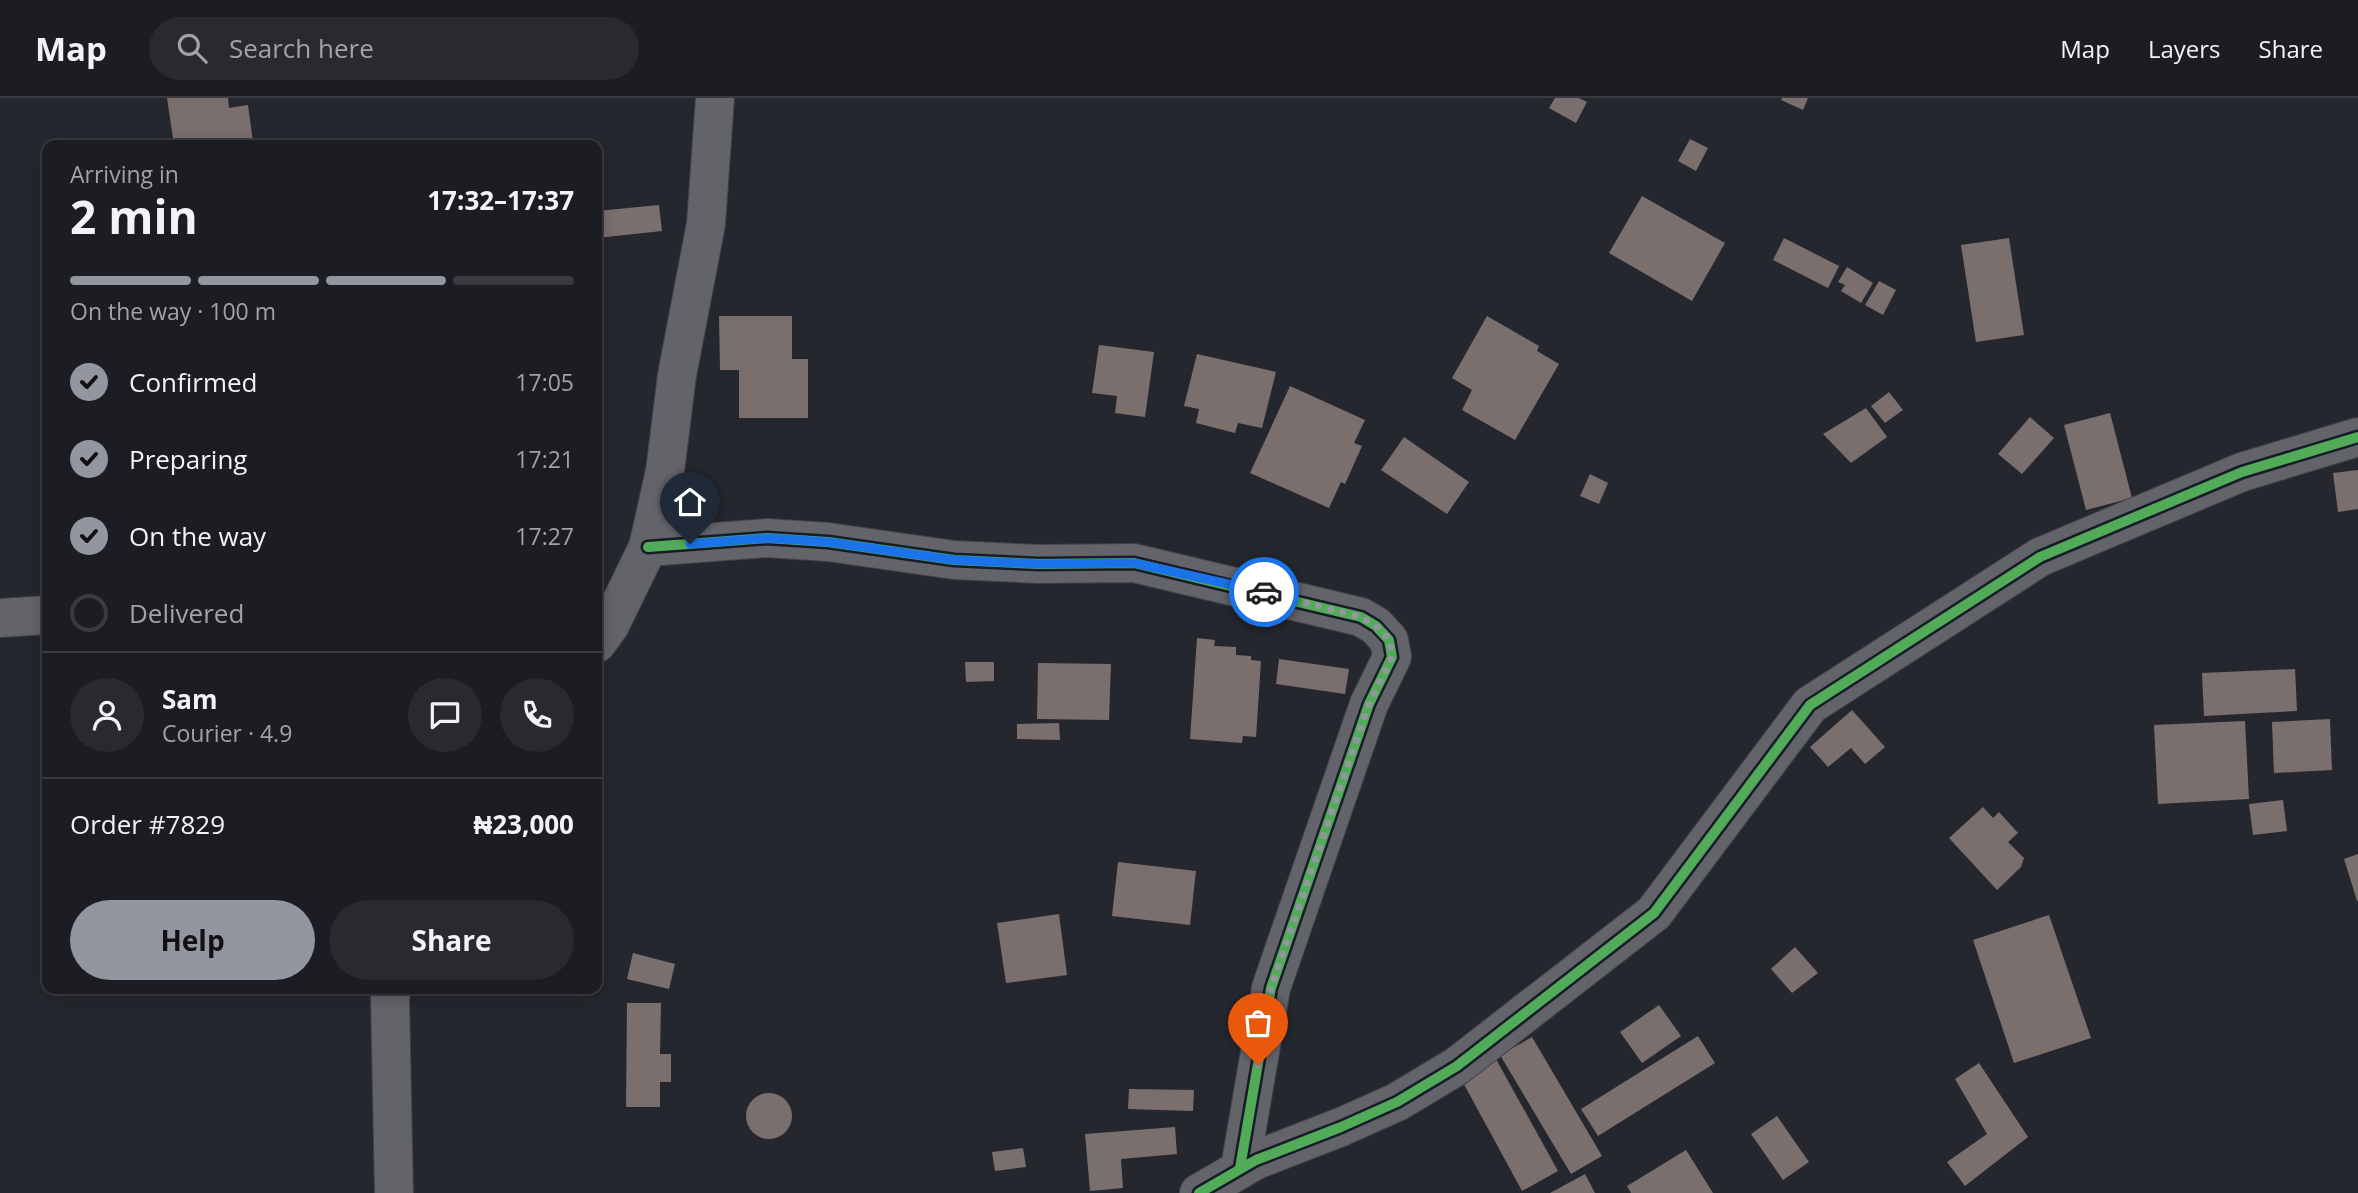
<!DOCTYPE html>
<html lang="en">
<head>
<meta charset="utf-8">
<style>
  :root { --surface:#1c1d22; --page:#292a2f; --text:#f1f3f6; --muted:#a0a2a5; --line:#3a3b40; --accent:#93969e }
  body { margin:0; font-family:"Open Sans",sans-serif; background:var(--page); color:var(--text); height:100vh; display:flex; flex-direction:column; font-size:26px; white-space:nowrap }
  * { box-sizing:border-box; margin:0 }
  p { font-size:23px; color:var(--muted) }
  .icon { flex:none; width:38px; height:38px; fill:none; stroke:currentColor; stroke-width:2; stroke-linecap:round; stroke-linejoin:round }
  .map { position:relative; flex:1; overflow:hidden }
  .sheet { position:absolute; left:42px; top:42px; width:560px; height:854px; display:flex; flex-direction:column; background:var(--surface); border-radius:14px; box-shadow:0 4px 18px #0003,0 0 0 2px var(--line) }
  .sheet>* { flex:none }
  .pin { position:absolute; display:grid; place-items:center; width:60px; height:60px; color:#fff; margin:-72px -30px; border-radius:50% 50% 50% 0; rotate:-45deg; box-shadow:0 0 7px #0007 }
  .pin .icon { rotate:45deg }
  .courier { position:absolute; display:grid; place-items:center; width:70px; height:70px; margin:-35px; border:5px solid #1a73e8; border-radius:50%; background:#fff; color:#222; box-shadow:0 2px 9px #0007 }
  .head em { font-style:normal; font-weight:700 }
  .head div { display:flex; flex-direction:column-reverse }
  .head { display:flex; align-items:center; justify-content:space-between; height:119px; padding:0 28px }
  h1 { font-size:46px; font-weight:700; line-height:52px }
  .bar { display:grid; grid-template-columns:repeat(4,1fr); gap:10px 7px; align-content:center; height:84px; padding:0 28px }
  .bar i { height:9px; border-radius:5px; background:var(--line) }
  .bar .selected { background:var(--accent) }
  .bar p { grid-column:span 4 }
  .line { display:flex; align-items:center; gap:18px; padding:0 28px; border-top:2px solid var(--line) }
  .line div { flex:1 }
  .round { display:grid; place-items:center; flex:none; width:74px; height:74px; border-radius:37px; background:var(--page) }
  ol { padding:0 28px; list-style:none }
  li { display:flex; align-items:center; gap:21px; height:77px }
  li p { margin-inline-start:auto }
  li .icon { padding:7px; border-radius:50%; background:var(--accent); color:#111; stroke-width:4 }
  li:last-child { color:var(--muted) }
  li i { width:38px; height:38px; border:4px solid var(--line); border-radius:50% }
  .primary-button { display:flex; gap:14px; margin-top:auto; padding:14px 28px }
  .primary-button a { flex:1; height:80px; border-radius:42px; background:var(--accent); color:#111; font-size:28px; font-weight:700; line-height:80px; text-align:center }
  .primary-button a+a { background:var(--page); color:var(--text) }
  header { display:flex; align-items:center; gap:42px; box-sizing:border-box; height:98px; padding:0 35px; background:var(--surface); border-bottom:2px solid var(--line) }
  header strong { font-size:33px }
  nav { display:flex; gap:38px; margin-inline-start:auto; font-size:24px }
  .search { width:490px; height:63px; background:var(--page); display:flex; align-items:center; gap:18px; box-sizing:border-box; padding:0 24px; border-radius:38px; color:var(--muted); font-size:26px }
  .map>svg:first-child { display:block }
  .building { fill:#7b6f6e }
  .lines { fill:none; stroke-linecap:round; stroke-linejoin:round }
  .street-casing { stroke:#414349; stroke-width:40 }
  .street { stroke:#62646a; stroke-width:38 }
  .cycleway-casing { stroke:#171c28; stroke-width:15 }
  .cycleway { stroke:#51ab58; stroke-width:10 }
  .done { stroke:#93969e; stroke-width:7; stroke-dasharray:0 12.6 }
  .route { stroke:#1a73e8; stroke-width:9 }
</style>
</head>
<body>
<header>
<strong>Map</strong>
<div class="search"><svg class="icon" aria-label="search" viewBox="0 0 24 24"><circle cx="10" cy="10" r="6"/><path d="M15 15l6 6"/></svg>Search here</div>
<nav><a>Map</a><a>Layers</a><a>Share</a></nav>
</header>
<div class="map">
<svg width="2358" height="1095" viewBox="0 0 2358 1095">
  <rect width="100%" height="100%" fill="#25272e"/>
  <g class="building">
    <polygon points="167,0 228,0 229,10 248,7 253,44 228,47 174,47"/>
    <polygon points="1555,0 1579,0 1587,4 1576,25 1549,10"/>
    <polygon points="1782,0 1808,0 1803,12 1781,2"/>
    <polygon points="1690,41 1708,50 1696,73 1678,63"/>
    <polygon points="1642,98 1725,145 1692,203 1609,155"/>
    <polygon points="659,107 662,133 597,140 597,113"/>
    <polygon points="1784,140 1839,168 1828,190 1773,162"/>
    <polygon points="2009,140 2024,237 1976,244 1961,147"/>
    <polygon points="1847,169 1873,185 1861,205 1841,193 1845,187 1838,184"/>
    <polygon points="1879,183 1896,192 1883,217 1865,207"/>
    <polygon points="719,218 792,218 792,261 808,261 808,320 739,320 739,272 720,272"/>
    <polygon points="1487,218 1539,248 1537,253 1559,266 1515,342 1462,312 1472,292 1452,280"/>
    <polygon points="1099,247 1154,254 1145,319 1115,315 1117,298 1092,295"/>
    <polygon points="1197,256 1276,274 1262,330 1238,325 1235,335 1196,325 1199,311 1184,308"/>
    <polygon points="1290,288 1365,322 1354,345 1362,348 1345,386 1341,384 1329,410 1250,375"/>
    <polygon points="1889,294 1903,312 1885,325 1871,308"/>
    <polygon points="1866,310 1887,339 1851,365 1823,336"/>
    <polygon points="2110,315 2132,400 2086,412 2064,327"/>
    <polygon points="2030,319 2054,340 2022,376 1998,356"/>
    <polygon points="1404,339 1469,384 1447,416 1381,372"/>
    <polygon points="2358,372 2358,411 2338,414 2333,375"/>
    <polygon points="1590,376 1608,385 1599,406 1580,398"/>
    <polygon points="1197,540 1215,542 1214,548 1236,549 1236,557 1251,558 1251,562 1261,563 1256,639 1243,638 1242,645 1190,641"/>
    <polygon points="1279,561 1349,571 1345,596 1276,586"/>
    <polygon points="965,564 994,564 994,583 966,584"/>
    <polygon points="1038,565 1111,566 1109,622 1037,621"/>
    <polygon points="2295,571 2297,613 2204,618 2202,575"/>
    <polygon points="1852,612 1885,649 1865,666 1851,650 1828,669 1810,649"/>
    <polygon points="2330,621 2332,672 2274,675 2272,624"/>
    <polygon points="2245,623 2249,701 2158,706 2154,627"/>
    <polygon points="1059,625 1060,642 1017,641 1017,626"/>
    <polygon points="2283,702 2287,733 2253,737 2249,706"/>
    <polygon points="1983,709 1993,720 1999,714 2018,735 2008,744 2024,760 2021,769 1997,792 1949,740"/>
    <polygon points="2358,756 2358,803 2357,803 2344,761"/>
    <polygon points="1118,764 1196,773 1190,827 1112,818"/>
    <polygon points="1059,816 1067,877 1006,885 997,825"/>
    <polygon points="2049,817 2091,940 2014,965 1973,842"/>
    <polygon points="1795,849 1818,875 1792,895 1771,871"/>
    <polygon points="633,855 675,866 669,891 627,881"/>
    <polygon points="627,905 661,905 660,956 671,956 671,984 660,984 660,1009 626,1009"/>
    <polygon points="1659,907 1681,938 1642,965 1620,934"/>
    <polygon points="1698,938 1715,965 1598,1038 1581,1011"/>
    <polygon points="1532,939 1602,1058 1571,1076 1500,957"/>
    <polygon points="1496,961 1558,1073 1522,1093 1460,979"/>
    <polygon points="1979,965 2028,1039 1965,1088 1947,1064 1987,1036 1955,981"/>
    <polygon points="1129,991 1194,992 1193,1013 1128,1011"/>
    <circle cx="769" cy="1018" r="23"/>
    <polygon points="1777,1018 1809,1064 1783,1082 1751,1036"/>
    <polygon points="1175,1029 1177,1056 1121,1061 1123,1090 1090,1093 1085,1036"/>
    <polygon points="1023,1050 1026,1069 995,1073 992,1054"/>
    <polygon points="1686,1052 1713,1095 1631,1095 1627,1088"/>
    <polygon points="1585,1076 1595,1095 1550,1095"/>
  </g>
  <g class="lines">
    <defs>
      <g id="street">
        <polyline points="648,449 767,440 828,444 954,462 1039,466 1134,465 1361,519 1376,528 1389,542 1392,559 1369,606 1271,890 1240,1070"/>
        <polyline points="0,520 47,517"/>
        <polyline points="597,545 610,527 648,449 665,373 677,277 706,126 715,0"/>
        <polyline points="392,891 390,900 394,1095"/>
        <polyline points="1199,1095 1256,1062 1341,1029 1397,1004 1457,968 1654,815 1810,607 2040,459 2242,374 2358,339"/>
      </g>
    </defs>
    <use href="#street" class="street-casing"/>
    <use href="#street" class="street"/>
    <defs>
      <g id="cycleway">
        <polyline points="648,449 767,440 828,444 954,462 1039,466 1134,465 1361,519 1376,528 1389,542 1392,559 1369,606 1271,890 1240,1070"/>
        <polyline points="1199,1095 1256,1062 1341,1029 1397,1004 1457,968 1654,815 1810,607 2040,459 2242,374 2358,339"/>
      </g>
    </defs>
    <use href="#cycleway" class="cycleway-casing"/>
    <use href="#cycleway" class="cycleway"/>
  </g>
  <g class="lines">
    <polyline class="done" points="1258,967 1271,890 1369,606 1392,559 1390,542 1376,528 1361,519 1264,494"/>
    <polyline class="route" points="690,446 767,440 828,444 954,462 1039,466 1134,465 1264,494"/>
  </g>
</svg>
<div class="pin" style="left:1258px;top:967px;background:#ea580c"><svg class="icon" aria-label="bag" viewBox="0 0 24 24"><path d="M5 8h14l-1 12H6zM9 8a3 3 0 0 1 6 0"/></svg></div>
<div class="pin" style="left:690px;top:446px;background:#1f2937"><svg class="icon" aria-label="home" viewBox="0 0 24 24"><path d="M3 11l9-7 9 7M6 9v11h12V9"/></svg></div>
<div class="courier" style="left:1264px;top:494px"><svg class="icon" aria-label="car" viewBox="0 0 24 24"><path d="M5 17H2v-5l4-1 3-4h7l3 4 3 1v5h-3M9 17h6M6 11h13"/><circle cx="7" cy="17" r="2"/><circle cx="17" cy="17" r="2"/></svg></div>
<section class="sheet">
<div class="head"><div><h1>2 min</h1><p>Arriving in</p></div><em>17:32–17:37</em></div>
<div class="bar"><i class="selected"></i><i class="selected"></i><i class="selected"></i><i></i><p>On the way · 100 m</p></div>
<ol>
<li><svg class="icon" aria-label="check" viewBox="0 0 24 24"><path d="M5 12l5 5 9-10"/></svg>Confirmed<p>17:05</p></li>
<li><svg class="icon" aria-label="check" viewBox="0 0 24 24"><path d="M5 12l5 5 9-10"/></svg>Preparing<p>17:21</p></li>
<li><svg class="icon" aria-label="check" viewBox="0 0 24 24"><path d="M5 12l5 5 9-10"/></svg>On the way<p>17:27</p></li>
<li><i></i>Delivered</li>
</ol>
<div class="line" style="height:126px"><a class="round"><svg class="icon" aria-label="person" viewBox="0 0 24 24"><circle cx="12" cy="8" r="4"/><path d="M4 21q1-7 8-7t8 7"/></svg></a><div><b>Sam</b><p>Courier · 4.9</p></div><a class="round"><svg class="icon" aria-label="chat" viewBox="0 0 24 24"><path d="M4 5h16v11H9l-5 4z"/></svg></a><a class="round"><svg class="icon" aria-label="phone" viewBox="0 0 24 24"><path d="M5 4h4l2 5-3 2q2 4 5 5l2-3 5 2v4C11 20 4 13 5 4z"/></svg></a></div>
<div class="line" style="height:91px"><div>Order #7829</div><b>₦23,000</b></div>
<div class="primary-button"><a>Help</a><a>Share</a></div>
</section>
</div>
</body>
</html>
